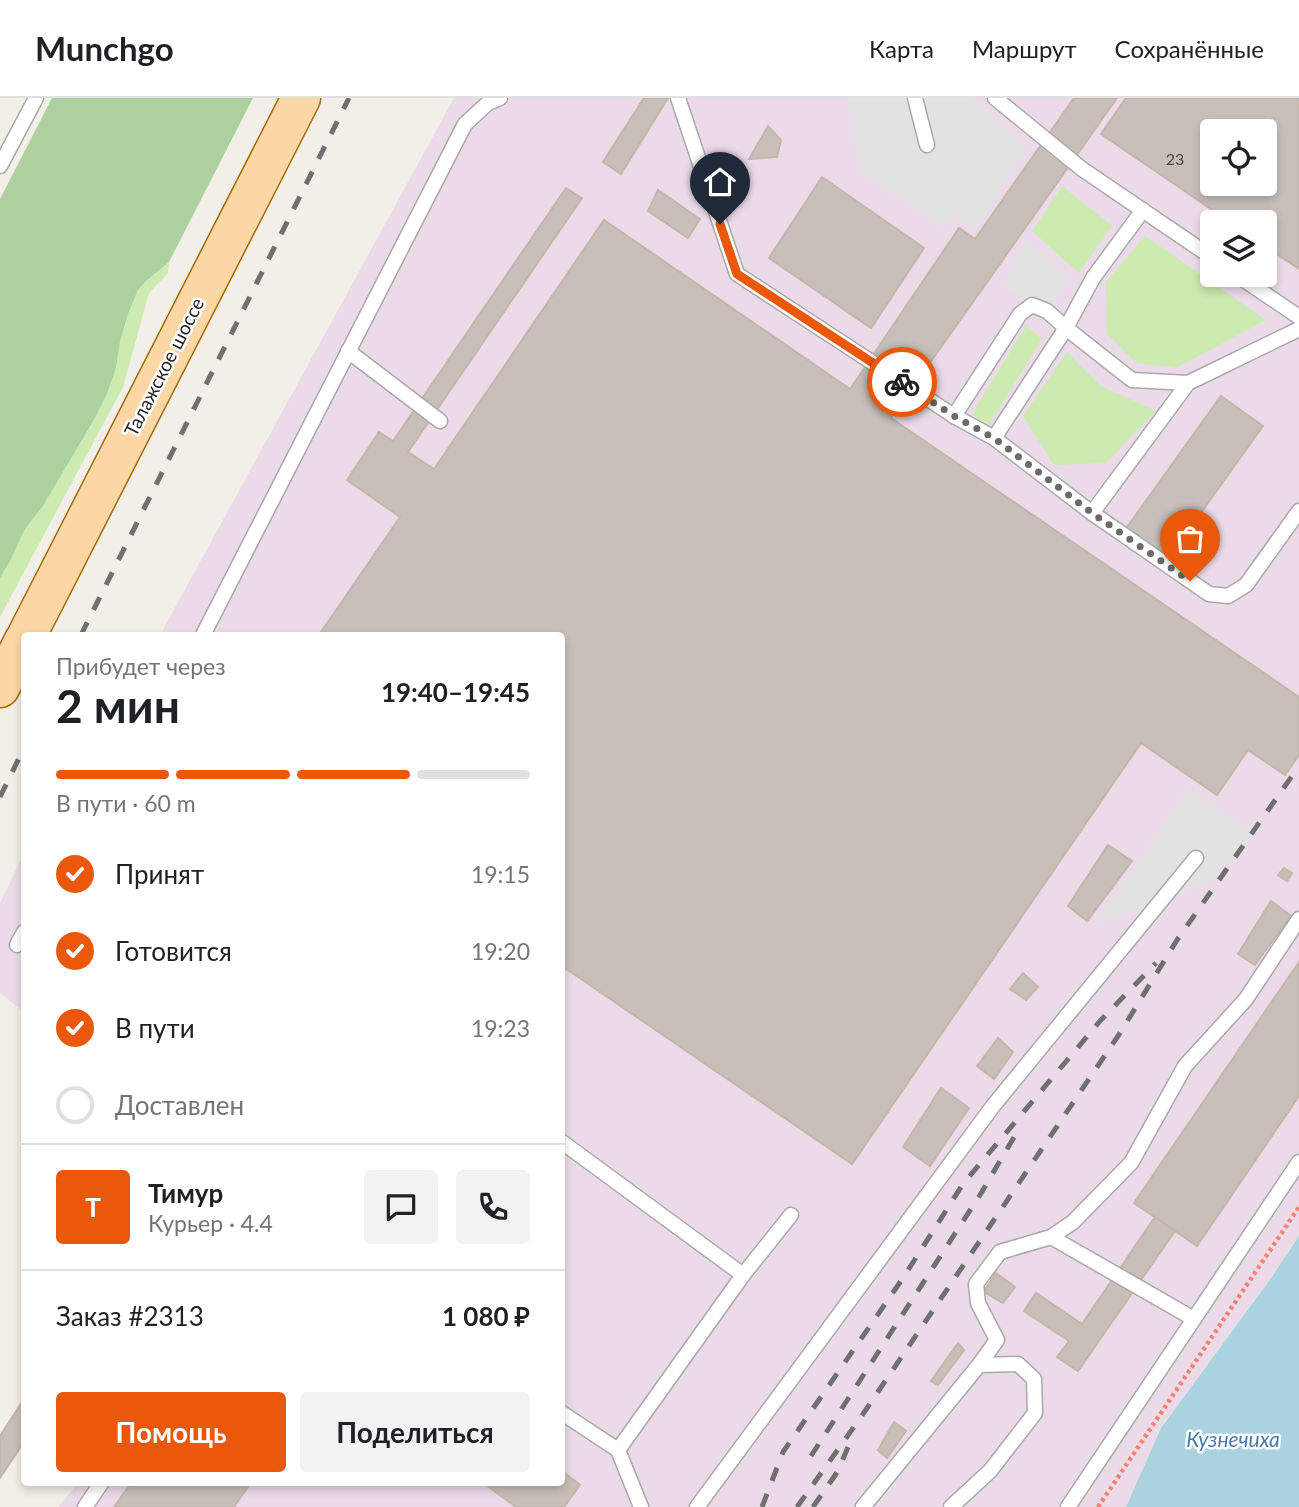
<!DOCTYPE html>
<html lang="ru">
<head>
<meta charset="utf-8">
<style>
  :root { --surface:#fff; --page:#f2f2f2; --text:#202124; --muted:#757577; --line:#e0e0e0; --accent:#ea580c }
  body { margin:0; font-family:Lato,sans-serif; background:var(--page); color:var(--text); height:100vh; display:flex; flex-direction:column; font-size:26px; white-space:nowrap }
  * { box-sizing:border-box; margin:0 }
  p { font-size:23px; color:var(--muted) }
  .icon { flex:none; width:38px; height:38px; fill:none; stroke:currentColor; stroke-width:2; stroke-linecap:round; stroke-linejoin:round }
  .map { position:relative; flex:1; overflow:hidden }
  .side { position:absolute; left:21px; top:534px; width:544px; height:854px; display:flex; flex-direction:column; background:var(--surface); border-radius:7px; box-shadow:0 4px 10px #0003 }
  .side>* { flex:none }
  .tools { position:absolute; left:1200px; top:21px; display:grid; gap:14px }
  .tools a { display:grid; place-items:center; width:77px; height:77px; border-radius:7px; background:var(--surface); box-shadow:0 4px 10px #0003; font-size:35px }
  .pin { position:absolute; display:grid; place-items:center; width:60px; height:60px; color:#fff; margin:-72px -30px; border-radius:50% 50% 50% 0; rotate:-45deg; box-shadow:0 0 7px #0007 }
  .pin .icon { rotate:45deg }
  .courier { position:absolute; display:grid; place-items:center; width:70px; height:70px; margin:-35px; border:5px solid #ea580c; border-radius:50%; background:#fff; color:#222; box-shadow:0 2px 9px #0007 }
  .headline em { font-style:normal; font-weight:700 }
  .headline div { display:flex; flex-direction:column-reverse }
  .headline { display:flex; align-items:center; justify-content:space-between; height:119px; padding:0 35px }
  h1 { font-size:46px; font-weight:700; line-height:52px }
  .bar { display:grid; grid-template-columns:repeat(4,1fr); gap:10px 7px; align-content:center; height:84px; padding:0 35px }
  .bar i { height:9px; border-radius:5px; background:var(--line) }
  .bar .on { background:var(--accent) }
  .bar p { grid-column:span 4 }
  .line { display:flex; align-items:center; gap:18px; padding:0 35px; border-top:2px solid var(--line) }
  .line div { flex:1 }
  .round { display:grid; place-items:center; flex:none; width:74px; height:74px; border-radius:7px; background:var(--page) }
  ol { padding:0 35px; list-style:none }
  li { display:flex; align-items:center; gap:21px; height:77px }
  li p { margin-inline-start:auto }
  li .icon { padding:7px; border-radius:50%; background:var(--accent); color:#fff; stroke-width:4 }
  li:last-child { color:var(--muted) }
  li i { width:38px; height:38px; border:4px solid var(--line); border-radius:50% }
  .primary-button { display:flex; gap:14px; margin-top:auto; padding:14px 35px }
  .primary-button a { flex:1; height:80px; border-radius:7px; background:var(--accent); color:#fff; font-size:28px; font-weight:700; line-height:80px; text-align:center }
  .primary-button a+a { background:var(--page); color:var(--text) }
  header { display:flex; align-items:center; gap:42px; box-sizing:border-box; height:98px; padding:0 35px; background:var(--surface); border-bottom:2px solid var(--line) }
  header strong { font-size:33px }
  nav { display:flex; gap:38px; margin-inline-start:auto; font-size:24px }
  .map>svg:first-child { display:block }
  .industrial { fill:#ebdbe8; fill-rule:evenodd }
  .grass { fill:#cdebb0 }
  .forest { fill:#add19e }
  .parking { fill:#e2e2e2 }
  .water { fill:#aad3df }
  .building { fill:#c7bfb8; stroke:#c4b6ab; stroke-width:2; fill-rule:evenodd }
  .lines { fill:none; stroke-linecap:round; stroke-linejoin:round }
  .lane-casing { stroke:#a9a9a9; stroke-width:17 }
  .primary-casing { stroke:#a06b00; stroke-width:41 }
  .path { stroke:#fa8072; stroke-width:4.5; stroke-dasharray:3.5 3.5; stroke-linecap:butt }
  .lane { stroke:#fff; stroke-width:14 }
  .primary { stroke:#fcd6a4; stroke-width:38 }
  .rail { stroke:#707070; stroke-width:5; stroke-dasharray:14 14; stroke-linecap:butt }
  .done { stroke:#6b6a68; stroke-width:7; stroke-dasharray:0 12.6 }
  .route { stroke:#ea580c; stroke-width:9 }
  .labels { text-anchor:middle; stroke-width:5; stroke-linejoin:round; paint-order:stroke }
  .number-label { font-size:16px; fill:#4b4948 }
  .street-label { font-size:19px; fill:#222; stroke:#fff }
  .water-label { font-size:21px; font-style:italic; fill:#4a7aab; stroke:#fff }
</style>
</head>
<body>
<header>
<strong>Munchgo</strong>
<nav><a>Карта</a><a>Маршрут</a><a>Сохранённые</a></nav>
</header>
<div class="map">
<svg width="1299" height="1409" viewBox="0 0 1299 1409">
  <rect width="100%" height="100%" fill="#f2efe9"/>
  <g class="industrial">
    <path d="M454,0H1299V1138L1269,1183L1161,1330L1126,1409H58L79,1384H562V537H160ZM1213,33H1265V86H1213ZM1213,124H1265V177H1213Z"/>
    <polygon points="24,755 24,914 0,895 0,805"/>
  </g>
  <g class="grass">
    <polygon points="1062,88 1112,128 1079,175 1032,133"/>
    <polygon points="1145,138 1266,222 1176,270 1136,265 1107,236 1106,184"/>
    <polygon points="169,164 168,175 149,195 123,289 0,519 0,480 9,465 25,431 43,408 95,320 107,296 116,270 120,244 128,216 138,192 146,183"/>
    <polygon points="1026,227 1042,241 988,328 972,316"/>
    <polygon points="1067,254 1101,288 1156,313 1106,365 1054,367 1023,318"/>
  </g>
  <polygon class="forest" points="52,0 253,0 169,164 146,183 138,192 128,216 120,244 116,270 107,296 95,320 43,408 25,431 9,465 0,480 0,101"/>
  <g class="parking">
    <polygon points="848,0 972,0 1025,50 976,132 956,118 942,128 861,74"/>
    <polygon points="1025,141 1070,181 1041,218 1004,188"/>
    <polygon points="1188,691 1252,735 1207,785 1092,827 1139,765"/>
  </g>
  <polygon class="water" points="1299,1138 1299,1409 1126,1409 1161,1330 1269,1183"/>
  <g class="building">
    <polygon points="644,0 668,0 621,76 603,64"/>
    <polygon points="1074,0 1117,0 891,320 1299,599 1299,657 1285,677 1248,652 1217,697 1141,645 852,1066 562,868 562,537 319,537 400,419 347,382 379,334 393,343 566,90 582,100 408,354 434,371 604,122 850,291 959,130 975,141"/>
    <path d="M1126,0H1299V171L1265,148V124H1230L1101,36ZM1213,33H1265V86H1213Z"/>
    <polygon points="768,28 781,42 777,59 749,61"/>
    <polygon points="822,79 924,150 871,230 769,160"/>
    <polygon points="658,92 700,121 688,140 648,113"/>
    <polygon points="1221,298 1263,328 1167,462 1125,432"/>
    <polygon points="1108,747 1132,763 1087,823 1068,808"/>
    <polygon points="1284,770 1292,775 1287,783 1278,777"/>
    <polygon points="1271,803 1291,818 1255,867 1238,856"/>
    <polygon points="1299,864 1299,998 1197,1148 1134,1105"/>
    <polygon points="1023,875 1038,889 1026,902 1010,891"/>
    <polygon points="998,940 1013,954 994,981 977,968"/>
    <polygon points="941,990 969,1010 930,1068 903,1049"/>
    <polygon points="1155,1119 1175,1133 1078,1273 1057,1259 1069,1243 1024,1213 1036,1195 1082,1226"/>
    <polygon points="996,1175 1015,1189 1003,1205 984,1194"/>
    <polygon points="958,1245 964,1252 938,1287 931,1283"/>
    <polygon points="24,1301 24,1344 0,1380 0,1338"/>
    <polygon points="894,1324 906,1333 887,1360 878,1352"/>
    <polygon points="562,1373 580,1387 564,1409 516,1409 482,1384 562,1384"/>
    <polygon points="132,1384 251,1384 234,1409 114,1409"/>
  </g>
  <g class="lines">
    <defs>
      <g id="lane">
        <polyline points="678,0 737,176 954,318 994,340"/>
        <polyline points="915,0 927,47"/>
        <polyline points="995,0 1082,71 1213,160"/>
        <polyline points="0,68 36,0"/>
        <polyline points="1143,112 1093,180 1066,230 1132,282 1188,285 1299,231"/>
        <polyline points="1237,177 1299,219"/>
        <polyline points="348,253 440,323"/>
        <polyline points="954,318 1020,216 1032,207 1047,213 1066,230 994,340 1092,415 1188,285"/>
        <polyline points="1092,415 1209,496 1228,498 1246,487 1299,413"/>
        <polyline points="203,537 465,26 488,5 500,0"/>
        <polyline points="17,847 24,834"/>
        <polyline points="562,1044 743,1177 618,1352"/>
        <polyline points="1051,1139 1194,1221"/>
        <polyline points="743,1177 791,1117"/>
        <polyline points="979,1267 997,1242 978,1205 976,1186 1000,1154 1051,1139 1073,1124 1131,1065 1185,968 1246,901 1299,821"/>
        <polyline points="562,1315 618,1352 641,1409"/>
        <polyline points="85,1409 102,1384"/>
        <polyline points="697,1409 993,1008 1196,760"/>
        <polyline points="863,1409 979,1267 1018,1266 1034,1281 1035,1315 990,1373 951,1409"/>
        <polyline points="1068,1409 1299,1064"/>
      </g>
      <g id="primary">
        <polyline points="27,537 301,0"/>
        <polyline points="0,590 24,542"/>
      </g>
    </defs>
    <use href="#lane" class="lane-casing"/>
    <use href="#primary" class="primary-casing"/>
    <polyline class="path" points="1098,1409 1299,1109"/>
    <use href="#lane" class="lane"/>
    <use href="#primary" class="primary"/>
    <g class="rail">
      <polyline points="81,537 349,0"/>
      <polyline points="0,699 24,650"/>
      <polyline points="811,1358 980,1097 1017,1034"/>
      <polyline points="762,1409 783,1354 903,1180 963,1086 1100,923 1156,865"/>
      <polyline points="797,1409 861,1319 1120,935 1177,842 1299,668"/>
      <polyline points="813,1409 838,1373 848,1349"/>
    </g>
  </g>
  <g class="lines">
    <polyline class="done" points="902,284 954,318 994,340 1092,415 1190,483"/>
    <polyline class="route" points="720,126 737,176 902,284"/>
  </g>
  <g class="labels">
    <g class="number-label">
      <text x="1175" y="67">23</text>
    </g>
    <g class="street-label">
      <text transform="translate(164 269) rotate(-63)" y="7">Талажское шоссе</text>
    </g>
    <g class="water-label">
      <text x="1233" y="1349">Кузнечиха</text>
    </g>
  </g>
</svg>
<div class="tools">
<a><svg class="icon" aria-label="locate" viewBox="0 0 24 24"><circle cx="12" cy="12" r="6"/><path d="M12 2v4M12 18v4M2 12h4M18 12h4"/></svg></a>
<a><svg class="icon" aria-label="layers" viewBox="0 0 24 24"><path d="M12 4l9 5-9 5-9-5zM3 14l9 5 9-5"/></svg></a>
</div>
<div class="pin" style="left:1190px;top:483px;background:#ea580c"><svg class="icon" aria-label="bag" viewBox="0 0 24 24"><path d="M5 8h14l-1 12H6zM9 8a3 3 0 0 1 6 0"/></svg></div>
<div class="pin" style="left:720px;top:126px;background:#1f2937"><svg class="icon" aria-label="home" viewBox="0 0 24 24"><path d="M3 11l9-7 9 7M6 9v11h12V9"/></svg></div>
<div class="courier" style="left:902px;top:284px"><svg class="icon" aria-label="bike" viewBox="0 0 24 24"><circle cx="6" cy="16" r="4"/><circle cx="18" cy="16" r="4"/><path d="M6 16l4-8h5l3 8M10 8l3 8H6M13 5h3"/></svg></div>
<section class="side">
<div class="headline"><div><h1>2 мин</h1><p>Прибудет через</p></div><em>19:40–19:45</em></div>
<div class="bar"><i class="on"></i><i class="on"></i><i class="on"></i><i></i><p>В пути · 60 m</p></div>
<ol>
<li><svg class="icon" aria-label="check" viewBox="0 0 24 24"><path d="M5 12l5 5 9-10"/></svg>Принят<p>19:15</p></li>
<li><svg class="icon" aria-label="check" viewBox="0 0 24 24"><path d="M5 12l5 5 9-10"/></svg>Готовится<p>19:20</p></li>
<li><svg class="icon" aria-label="check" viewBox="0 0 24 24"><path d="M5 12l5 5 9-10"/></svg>В пути<p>19:23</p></li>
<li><i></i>Доставлен</li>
</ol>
<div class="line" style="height:126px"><b class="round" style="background:var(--accent);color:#fff">Т</b><div><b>Тимур</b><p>Курьер · 4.4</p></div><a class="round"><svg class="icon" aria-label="chat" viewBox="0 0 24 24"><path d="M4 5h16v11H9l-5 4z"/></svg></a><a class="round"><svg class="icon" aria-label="phone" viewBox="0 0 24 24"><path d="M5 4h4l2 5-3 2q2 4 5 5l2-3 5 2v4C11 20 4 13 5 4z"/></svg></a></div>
<div class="line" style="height:91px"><div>Заказ #2313</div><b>1 080 ₽</b></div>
<div class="primary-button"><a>Помощь</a><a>Поделиться</a></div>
</section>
</div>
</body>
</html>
